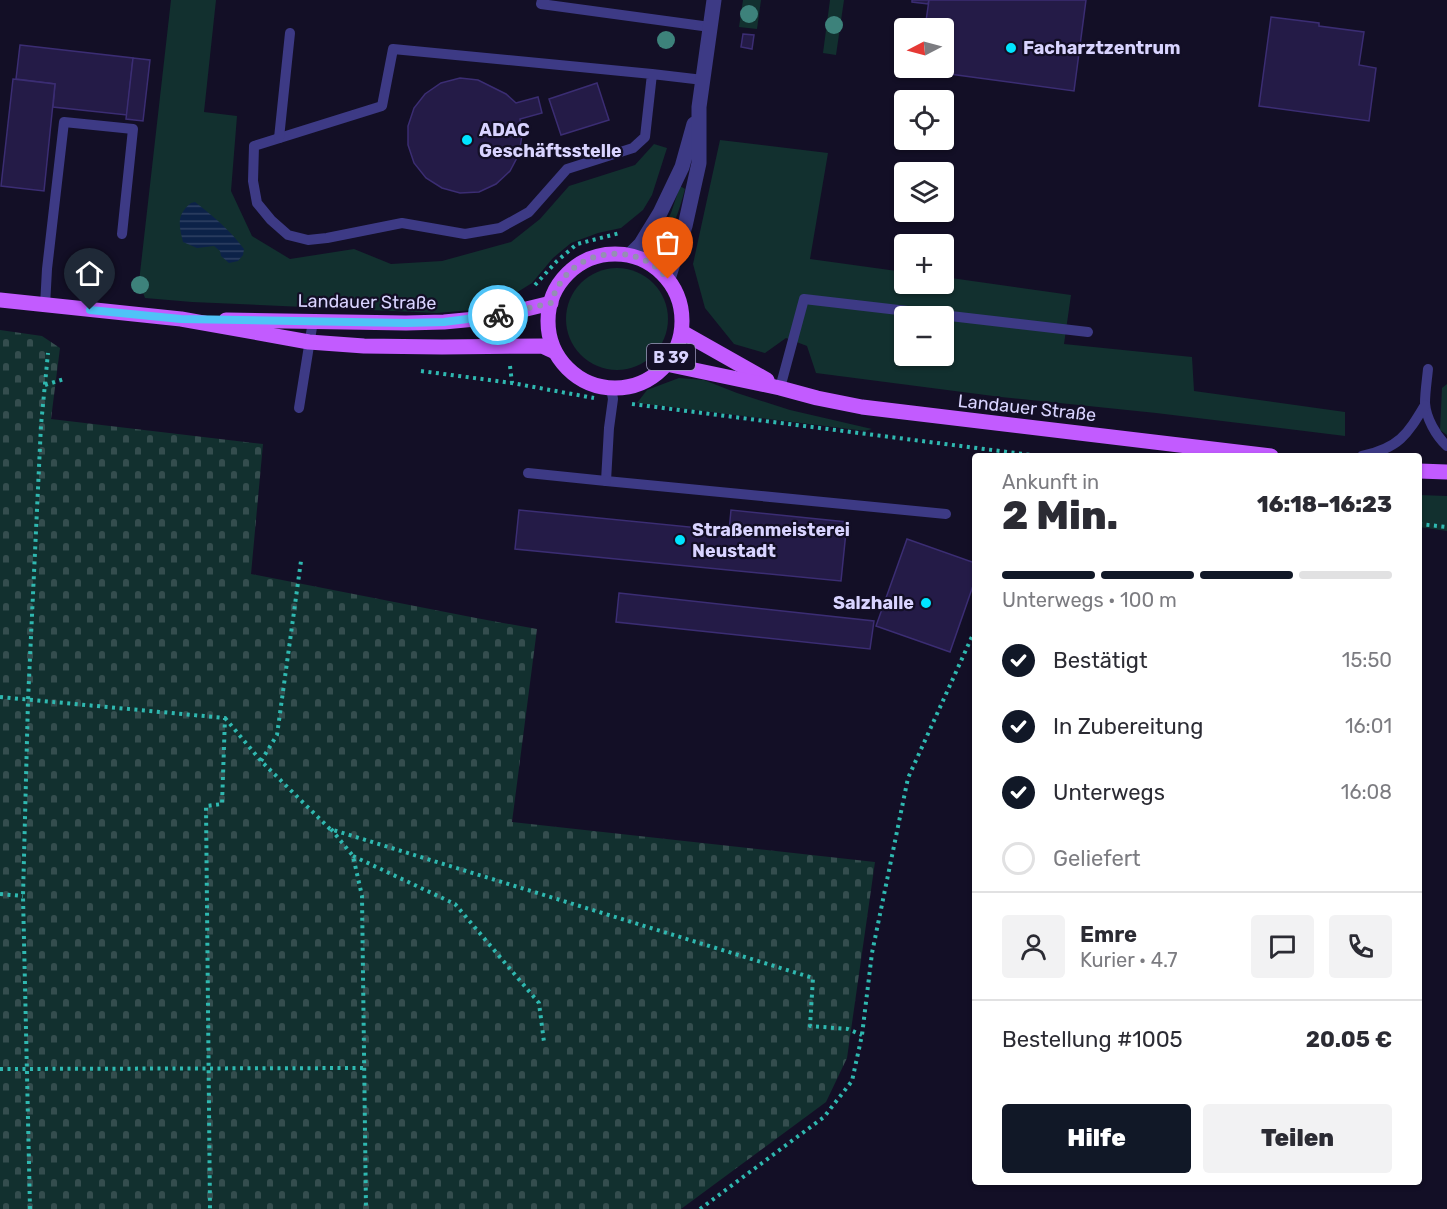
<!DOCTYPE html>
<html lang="de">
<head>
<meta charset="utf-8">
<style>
  :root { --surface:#fff; --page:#f2f2f3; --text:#2b2b33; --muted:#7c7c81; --line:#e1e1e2; --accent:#111827 }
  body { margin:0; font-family:Rubik,sans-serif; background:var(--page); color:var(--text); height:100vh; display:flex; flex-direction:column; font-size:22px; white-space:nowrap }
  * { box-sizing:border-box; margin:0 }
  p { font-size:20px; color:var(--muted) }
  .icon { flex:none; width:33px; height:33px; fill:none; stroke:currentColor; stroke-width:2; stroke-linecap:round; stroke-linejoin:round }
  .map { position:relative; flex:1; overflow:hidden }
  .sheet { position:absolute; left:972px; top:453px; width:450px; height:732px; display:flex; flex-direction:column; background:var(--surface); border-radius:6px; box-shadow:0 2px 4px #0004 }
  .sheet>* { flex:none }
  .needle { width:39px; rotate:264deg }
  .buttons { position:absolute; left:894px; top:18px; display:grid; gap:12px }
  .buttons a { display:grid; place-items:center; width:60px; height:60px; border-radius:6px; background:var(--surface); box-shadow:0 2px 4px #0004; font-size:30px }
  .pin { position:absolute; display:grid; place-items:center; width:51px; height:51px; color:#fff; margin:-62px -26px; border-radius:50% 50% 50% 0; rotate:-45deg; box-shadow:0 0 6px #0007 }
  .pin .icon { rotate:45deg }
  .courier { position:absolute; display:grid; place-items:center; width:60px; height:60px; margin:-30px; border:4px solid #4fc3f7; border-radius:50%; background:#fff; color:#222; box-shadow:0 2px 8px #0007 }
  .head em { font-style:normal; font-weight:800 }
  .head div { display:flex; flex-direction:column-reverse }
  .head { display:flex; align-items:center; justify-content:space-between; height:102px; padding:0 30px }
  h1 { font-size:39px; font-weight:800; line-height:45px }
  .bar { display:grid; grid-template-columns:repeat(4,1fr); gap:9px 6px; align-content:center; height:72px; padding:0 30px }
  .bar i { height:8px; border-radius:4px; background:var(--line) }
  .bar .selected { background:var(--accent) }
  .bar p { grid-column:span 4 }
  .line { display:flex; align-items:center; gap:15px; padding:0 30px; border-top:2px solid var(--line) }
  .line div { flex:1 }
  .round { display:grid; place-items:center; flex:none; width:63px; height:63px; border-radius:6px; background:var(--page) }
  ol { padding:0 30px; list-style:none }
  li { display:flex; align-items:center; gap:18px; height:66px }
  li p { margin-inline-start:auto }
  li .icon { padding:6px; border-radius:50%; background:var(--accent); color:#fff; stroke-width:4 }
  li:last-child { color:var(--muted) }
  li i { width:33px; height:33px; border:3px solid var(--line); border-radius:50% }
  .button { display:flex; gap:12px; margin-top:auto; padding:12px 30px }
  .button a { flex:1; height:69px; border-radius:6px; background:var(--accent); color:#fff; font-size:24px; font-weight:800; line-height:69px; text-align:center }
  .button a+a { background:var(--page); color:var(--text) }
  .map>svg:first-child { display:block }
  .green { fill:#12302f; fill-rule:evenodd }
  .cemetery { fill:url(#cemetery-stones) }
  .water { fill:url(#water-rules) }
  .building { fill:#241b47; stroke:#3b2d73; stroke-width:1.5 }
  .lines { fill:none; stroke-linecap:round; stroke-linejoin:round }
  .path { stroke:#2fb8b0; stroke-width:4; stroke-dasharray:3 4.5; stroke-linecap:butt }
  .service { stroke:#3d3a85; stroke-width:10 }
  .minor { stroke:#3d3a85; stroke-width:15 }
  .primary { stroke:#c25bff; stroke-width:15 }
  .tree { fill:#3d827b }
  .done { stroke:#948fb3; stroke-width:6; stroke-dasharray:0 10.8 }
  .route { stroke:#4fc3f7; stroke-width:8 }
  .poi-dot { fill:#00e5ff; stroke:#130f26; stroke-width:2 }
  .labels { text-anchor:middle; stroke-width:4.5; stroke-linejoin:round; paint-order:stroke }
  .shield { fill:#130f26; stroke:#9e99be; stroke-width:1.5 }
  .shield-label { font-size:16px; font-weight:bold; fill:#d9d4ff }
  .poi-label { font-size:18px; font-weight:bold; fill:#d9d4ff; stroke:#130f26; text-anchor:start }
  .street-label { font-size:18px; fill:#d9d4ff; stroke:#130f26 }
</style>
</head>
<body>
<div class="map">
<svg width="1447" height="1209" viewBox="0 0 1447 1209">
  <defs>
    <pattern id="cemetery-stones" width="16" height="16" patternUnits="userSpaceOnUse" patternTransform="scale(1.5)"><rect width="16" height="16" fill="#12302f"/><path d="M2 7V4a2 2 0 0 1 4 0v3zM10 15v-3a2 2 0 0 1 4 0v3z" fill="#344d4e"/></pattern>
    <pattern id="water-rules" width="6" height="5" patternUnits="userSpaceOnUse" patternTransform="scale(1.5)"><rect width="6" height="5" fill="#0c2248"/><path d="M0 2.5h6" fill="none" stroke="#2f4163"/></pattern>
  </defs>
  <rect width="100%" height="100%" fill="#130f26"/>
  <g class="green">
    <polygon points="171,0 216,0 204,112 237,116 231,191 252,236 290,259 354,249 391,264 442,261 511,242 540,219 569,186 635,165 654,144 667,148 652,195 643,210 621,228 598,233 571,243 553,258 532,283 516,293 493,298 495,308 437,313 192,302 145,298 139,282"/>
    <polygon points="743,0 761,0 757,29 739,27"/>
    <polygon points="830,0 844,0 836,55 823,53"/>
    <path d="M720,140L828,153L810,259L904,272V284H944V277L1071,295L1064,344L1192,357L1194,391L1345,412V436L1156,413L1001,397L816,373L807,346L786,338L765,353L734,344L705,308L693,264ZM904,316H944V356H904Z"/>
    <path d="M680,186L685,189C679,212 671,233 660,254L651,249L671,213Z"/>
    <circle cx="617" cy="319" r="51"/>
    <polygon points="679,378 704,380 737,393 790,410 872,429 865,431 637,403 647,390"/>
    <polygon points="1447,384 1447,435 1440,430 1442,388"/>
    <polygon points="1419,495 1447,496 1447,531 1419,527"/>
  </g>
  <polygon class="cemetery" points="0,330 42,336 60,348 51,419 263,444 251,574 476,618 537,629 512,822 875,862 847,1058 826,1102 681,1209 0,1209"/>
  <path class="water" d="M195,202C213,216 231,231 244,249L243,255L238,261L229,263L221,256L220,251L214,246L197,248L183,242C179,225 176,215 191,203Z"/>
  <g class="building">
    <polygon points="912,0 929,0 928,4 912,2"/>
    <polygon points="929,0 1086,0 1074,91 920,70 920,68 944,68 944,28 925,28"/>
    <polygon points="1271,17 1319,23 1319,26 1364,32 1359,65 1376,68 1369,121 1259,106"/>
    <polygon points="743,34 754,35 752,49 741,47"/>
    <polygon points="20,45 133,58 127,115 53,107 55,84 16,79"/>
    <polygon points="133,58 150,60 143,121 126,119"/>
    <polygon points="460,78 478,80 506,94 516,103 538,97 542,113 520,119 522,135 519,154 510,171 496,184 479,192 460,193 442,188 426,178 414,163 408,145 408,126 414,108 425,94 441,83"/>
    <polygon points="13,79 55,84 44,191 1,186"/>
    <polygon points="597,83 609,120 561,135 549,99"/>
    <polygon points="519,510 729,531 731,510 847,522 841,581 515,549"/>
    <polygon points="907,539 975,563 975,580 950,652 876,626"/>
    <polygon points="619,593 874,621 870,649 616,622"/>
  </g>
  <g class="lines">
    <g class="path">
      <polyline points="535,285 557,261 577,244 620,233"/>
      <polyline points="510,366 512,383"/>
      <polyline points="421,371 512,383 594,398"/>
      <polyline points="45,385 64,379"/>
      <polyline points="632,404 1039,456"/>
      <polyline points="1419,524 1447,527"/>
      <polyline points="0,697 225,718 222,804 206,806 210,1209"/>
      <polyline points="225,718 261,761 330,829 813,978 810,1026 848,1029 862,1035"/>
      <polyline points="261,761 277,735 301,561"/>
      <polyline points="331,829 353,856 362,896 366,1209"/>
      <polyline points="353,856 455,904 539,1003 544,1042"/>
      <polyline points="0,894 23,896"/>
      <polyline points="0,1069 364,1068"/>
      <polyline points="30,1209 23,896 28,700 41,425 48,353"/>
      <polyline points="700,1209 824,1117 852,1081 862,1035 872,953 908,778 975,630"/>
    </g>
    <g class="service">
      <polyline points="542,0 541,4 710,27"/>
      <polyline points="652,74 393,49 382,106 254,146 253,181 257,203 271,220 288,235 308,240 327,238 402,223 465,234 500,228 529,212 567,169 633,148 645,137 652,74 703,80"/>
      <polyline points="279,138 290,33"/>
      <polyline points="45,306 47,269 64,122 133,129 122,234"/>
      <path d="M1428,369C1427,380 1425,392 1425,403C1426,418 1436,436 1447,446"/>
      <polyline points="611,388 613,399 609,428 606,481 946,514"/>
      <polyline points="780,388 804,299 1088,332"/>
      <polyline points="299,408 313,321"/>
      <path d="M1362,456C1399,448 1407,435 1425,405"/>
      <polyline points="528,473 606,481"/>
    </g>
    <g class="minor">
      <polyline points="630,255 641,244 660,213 682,167 694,124"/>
      <polyline points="668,279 685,226 699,163 699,107 714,0"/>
    </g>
    <g class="primary">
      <circle cx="615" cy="321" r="67"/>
      <polyline points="0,300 181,319 309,342 364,346 442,347 542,346 555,352"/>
      <polyline points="226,320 406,323 444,322 476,319 506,314 551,303"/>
      <polyline points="682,332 767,380"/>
      <polyline points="666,364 780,388 817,398 862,407 1271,456"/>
      <polyline points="1419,471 1447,472"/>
    </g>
  </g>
  <g class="tree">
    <circle cx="749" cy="14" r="9"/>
    <circle cx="834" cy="25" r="9"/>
    <circle cx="666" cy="40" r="9"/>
    <circle cx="140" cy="285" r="9"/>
  </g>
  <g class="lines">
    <path class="done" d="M498,315L551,303C553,297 555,291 559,285C577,254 620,245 650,263C657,267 663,274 668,279"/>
    <polyline class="route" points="90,310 181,319 406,323 444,322 498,315"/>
  </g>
  <g class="poi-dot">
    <circle cx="1011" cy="48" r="6"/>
    <circle cx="467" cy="140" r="6"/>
    <circle cx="680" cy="540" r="6"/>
    <circle cx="926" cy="603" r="6"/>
  </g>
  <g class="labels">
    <rect class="shield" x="647" y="344" width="48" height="26" rx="4.5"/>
    <g class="shield-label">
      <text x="671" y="363">B 39</text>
    </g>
    <g class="poi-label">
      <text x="1023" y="54">Facharztzentrum</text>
      <text x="479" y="136">ADAC<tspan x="479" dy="21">Geschäftsstelle</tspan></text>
      <text x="692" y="536">Straßenmeisterei<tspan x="692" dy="21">Neustadt</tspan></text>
      <text x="914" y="609" text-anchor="end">Salzhalle</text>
    </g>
    <g class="street-label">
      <text transform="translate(367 302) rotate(1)" y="6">Landauer Straße</text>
      <text transform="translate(1027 408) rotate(6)" y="6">Landauer Straße</text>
    </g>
  </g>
</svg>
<div class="buttons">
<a><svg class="needle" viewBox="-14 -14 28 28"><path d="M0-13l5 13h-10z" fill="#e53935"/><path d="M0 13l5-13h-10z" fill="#7c7c81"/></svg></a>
<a><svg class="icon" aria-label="locate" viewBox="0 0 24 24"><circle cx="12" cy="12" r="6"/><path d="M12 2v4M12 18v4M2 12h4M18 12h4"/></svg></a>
<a><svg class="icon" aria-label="layers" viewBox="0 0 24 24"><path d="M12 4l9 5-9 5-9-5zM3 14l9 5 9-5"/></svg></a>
<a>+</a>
<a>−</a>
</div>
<div class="pin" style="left:668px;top:279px;background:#ea580c"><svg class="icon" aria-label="bag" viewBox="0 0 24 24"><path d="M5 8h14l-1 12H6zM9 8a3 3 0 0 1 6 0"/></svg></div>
<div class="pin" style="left:90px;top:310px;background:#1f2937"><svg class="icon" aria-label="home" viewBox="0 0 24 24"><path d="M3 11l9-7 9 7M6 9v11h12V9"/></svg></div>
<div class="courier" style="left:498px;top:315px"><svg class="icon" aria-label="bike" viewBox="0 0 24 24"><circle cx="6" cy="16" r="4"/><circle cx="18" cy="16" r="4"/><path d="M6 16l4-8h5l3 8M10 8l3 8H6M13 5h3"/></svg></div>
<section class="sheet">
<div class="head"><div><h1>2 Min.</h1><p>Ankunft in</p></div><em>16:18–16:23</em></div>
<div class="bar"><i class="selected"></i><i class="selected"></i><i class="selected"></i><i></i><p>Unterwegs · 100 m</p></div>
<ol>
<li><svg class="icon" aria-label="check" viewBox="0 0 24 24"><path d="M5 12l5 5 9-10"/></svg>Bestätigt<p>15:50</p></li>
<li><svg class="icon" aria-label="check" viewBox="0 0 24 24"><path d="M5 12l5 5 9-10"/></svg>In Zubereitung<p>16:01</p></li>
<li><svg class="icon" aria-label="check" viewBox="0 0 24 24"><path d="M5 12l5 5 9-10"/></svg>Unterwegs<p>16:08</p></li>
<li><i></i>Geliefert</li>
</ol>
<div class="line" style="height:108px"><a class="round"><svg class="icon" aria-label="person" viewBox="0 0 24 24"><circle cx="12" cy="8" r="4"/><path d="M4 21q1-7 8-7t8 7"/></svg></a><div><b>Emre</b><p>Kurier · 4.7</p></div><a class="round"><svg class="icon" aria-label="chat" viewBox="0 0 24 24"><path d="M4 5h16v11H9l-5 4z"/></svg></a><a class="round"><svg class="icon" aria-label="phone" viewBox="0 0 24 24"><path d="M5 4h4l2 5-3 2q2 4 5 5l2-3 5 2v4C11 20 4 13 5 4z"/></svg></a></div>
<div class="line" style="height:78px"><div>Bestellung #1005</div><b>20.05 €</b></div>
<div class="button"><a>Hilfe</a><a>Teilen</a></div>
</section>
</div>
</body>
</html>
